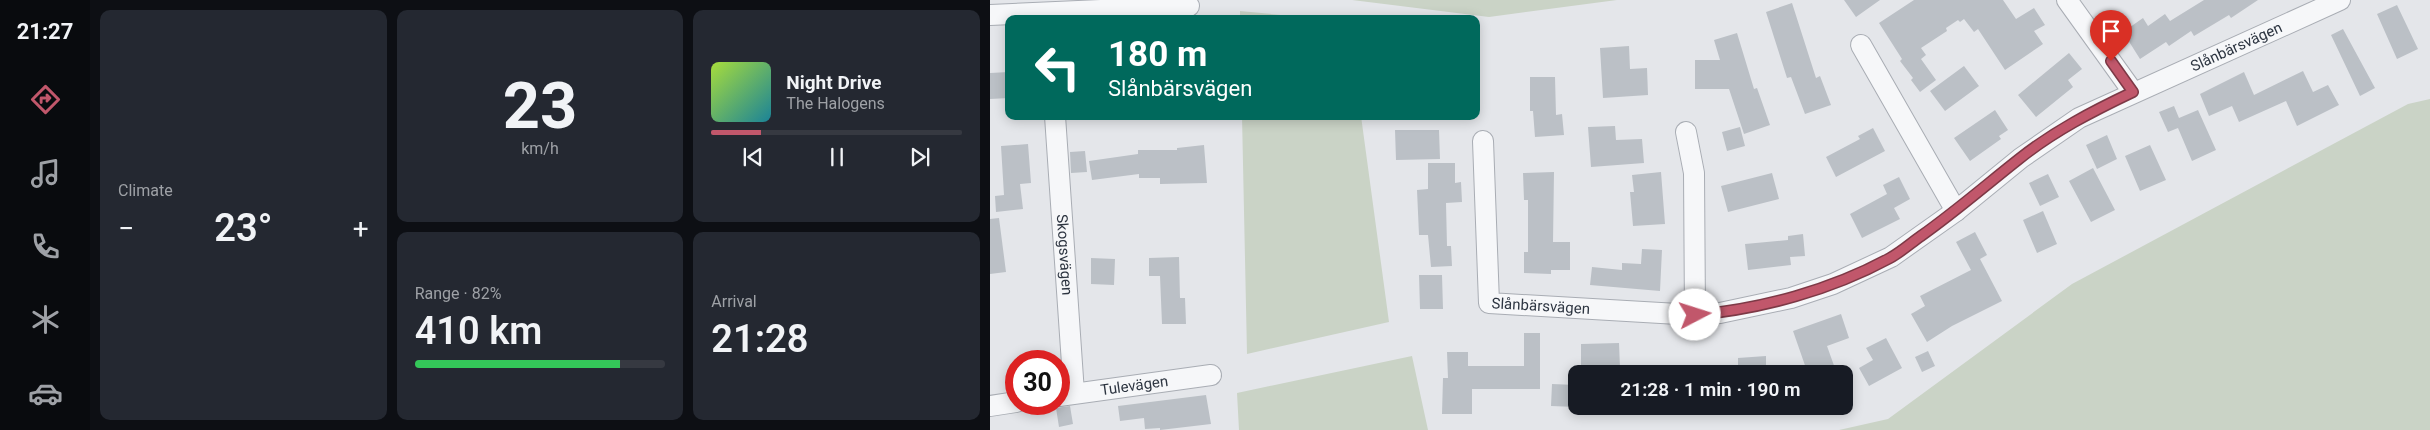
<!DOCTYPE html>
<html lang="en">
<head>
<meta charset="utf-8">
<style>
  body { margin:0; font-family:Roboto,sans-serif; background:#242831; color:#f1f3f6; height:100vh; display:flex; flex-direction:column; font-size:19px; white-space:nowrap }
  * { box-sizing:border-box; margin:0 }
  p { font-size:16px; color:#9ea1a6 }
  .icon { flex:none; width:28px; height:28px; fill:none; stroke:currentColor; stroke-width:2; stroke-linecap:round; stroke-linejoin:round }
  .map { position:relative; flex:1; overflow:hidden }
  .side { display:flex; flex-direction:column; gap:10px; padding:10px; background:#0d0f14; width:900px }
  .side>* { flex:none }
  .top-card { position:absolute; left:15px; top:15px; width:475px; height:105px; border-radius:10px; box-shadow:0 2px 12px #0003; background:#00695c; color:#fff; overflow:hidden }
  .speed { position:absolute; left:15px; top:350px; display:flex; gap:10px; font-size:25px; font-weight:700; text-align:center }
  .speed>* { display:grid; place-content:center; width:65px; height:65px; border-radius:50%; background:#171b24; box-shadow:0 2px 12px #0003; line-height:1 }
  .speed .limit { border:8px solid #d22; background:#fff; color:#111 }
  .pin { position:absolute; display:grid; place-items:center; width:42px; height:42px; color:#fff; margin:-51px -21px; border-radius:50% 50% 50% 0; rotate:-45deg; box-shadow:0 0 5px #0007 }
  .pin .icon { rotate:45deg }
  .me { position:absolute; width:55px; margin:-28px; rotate:85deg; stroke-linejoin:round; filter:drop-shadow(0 0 4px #0008) }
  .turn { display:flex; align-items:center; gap:18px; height:105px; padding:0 20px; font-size:22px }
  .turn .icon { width:65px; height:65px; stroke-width:2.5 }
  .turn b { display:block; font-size:35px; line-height:42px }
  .big { font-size:38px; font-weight:600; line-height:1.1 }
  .side .tile { flex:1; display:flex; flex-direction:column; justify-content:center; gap:8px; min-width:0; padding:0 18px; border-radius:10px; background:#242831 }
  .side .dial { align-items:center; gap:0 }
  .dial b { font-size:65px; line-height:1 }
  .song { display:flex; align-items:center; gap:15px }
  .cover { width:60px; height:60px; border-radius:8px; background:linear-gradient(135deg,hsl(80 70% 55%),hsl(190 70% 35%)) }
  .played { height:5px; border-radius:2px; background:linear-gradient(90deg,#c1576b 20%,#363941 20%) }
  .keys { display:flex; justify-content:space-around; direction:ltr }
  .heat { display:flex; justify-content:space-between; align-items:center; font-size:28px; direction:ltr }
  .charge { height:8px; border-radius:4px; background:linear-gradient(90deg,#34c759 82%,#363941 0) }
  .side .tiles { flex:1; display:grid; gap:10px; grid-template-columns:repeat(3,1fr) }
  .tile:first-child { grid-row:span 2 }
  .trip { position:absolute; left:578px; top:365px; width:285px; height:50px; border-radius:10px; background:#171b24; box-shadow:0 2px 12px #0003; font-weight:600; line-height:50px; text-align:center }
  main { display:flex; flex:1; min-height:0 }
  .dock { display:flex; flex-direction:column; width:90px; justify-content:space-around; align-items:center; background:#090b0e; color:#9ea1a6 }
  .dock .icon { width:35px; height:35px }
  .dock .on { color:#c1576b }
  .dock b { font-size:22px; color:#f1f3f6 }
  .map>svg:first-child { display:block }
</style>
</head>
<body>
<main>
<nav class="dock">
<b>21:27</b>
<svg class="icon on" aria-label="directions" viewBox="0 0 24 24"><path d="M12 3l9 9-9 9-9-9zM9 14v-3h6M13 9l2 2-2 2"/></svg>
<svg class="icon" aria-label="music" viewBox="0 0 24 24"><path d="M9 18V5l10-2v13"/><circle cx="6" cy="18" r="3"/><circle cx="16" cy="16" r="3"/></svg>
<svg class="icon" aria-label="phone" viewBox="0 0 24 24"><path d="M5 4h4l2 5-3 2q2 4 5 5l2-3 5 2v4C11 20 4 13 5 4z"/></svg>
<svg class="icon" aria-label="climate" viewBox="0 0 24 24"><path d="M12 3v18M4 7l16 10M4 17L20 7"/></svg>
<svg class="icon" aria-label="car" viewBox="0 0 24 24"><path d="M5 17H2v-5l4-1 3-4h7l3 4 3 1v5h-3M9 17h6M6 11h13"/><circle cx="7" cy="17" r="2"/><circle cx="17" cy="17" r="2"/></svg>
</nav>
<section class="side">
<div class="tiles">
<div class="tile"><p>Climate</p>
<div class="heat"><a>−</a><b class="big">23°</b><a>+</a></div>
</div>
<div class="tile dial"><b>23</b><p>km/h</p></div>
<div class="tile">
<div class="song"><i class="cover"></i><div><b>Night Drive</b><p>The Halogens</p></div></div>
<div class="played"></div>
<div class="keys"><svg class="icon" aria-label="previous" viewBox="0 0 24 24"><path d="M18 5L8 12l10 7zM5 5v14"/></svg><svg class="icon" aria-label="pause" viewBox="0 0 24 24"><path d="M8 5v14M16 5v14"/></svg><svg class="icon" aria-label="next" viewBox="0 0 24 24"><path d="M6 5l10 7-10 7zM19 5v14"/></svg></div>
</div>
<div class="tile"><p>Range · 82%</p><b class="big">410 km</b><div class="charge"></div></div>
<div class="tile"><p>Arrival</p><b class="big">21:28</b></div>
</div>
</section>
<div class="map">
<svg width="1440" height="430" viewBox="0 0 1440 430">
  <rect width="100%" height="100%" fill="#e4e6ea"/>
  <path fill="#cad3c6" d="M362,0H627L499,17Z
    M250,11L332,19H250Z
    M1440,99V430H849L898,419L1082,284L1418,104Z
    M252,116H371L399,322L257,354Z
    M422,356L438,430H249L247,393Z"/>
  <path fill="#bbc0c6" d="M854,0H890L866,17Z
    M924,0H1013L1026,19L1044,8L1055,25L1044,31L1053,44L1015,70L988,29L984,32L974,19L970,22L968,20L956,28L957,31L931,48L936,55L931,59L946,80L930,92L921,80L923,78L910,61L912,59L889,23Z
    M1214,0H1268L1241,18L1239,15L1204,36L1201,31L1179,46L1176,42L1150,59L1133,32L1153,18L1158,26L1175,14L1180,21Z
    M802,3L826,78L830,76L841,105L815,114L801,77L797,78L776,12Z
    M1407,5L1428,49L1407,59L1387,14Z
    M1353,29L1385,88L1370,96L1341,35Z
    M747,33L764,89L767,88L780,125L754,134L739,89H705V60H730L724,40Z
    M639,46L640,69L657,68L658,95L613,98L610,48Z
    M1079,53L1092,69L1078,80L1083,87L1046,117L1028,95Z
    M974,66L989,86L955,111L940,91Z
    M1313,71L1323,92L1338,85L1349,105L1307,126L1296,101L1249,122L1242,106L1219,116L1210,94L1254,72L1264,95Z
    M19,72V98L0,99V73Z
    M540,77H565L566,115L572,114L574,135L545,137L543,111H540Z
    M1184,106L1189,118L1208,110L1226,150L1202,161L1188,128L1178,132L1169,112Z
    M1005,110L1018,130L1009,136L1011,139L980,161L964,138Z
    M625,126L626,140L652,139L654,163L601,167L598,127Z
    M750,127L755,146L737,151L732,132Z
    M883,128L895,151L846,177L836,157L870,139L868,136Z
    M405,130H449L450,159L406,160Z
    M1117,135L1127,159L1107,169L1096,145Z
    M38,144L41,183L30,184L33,209L6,212L5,196L14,195L11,146Z
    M214,145L217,183L170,184V178H149V174L102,180L99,161L148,154V150H187V148Z
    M1160,145L1176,180L1150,191L1135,156Z
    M95,151L97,172L81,173L80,152Z
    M438,163H465V183L471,182L472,202L456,203L457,246H461L462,266L441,267L438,235H429L427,190L438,189Z
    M1103,168L1125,210L1101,222L1079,181Z
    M564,172L563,242H580V270H561V274L534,273V252H538V200H534L533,173Z
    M671,172L675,224L643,226L640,192H644L642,175Z
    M782,173L789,199L738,212L731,186Z
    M1058,174L1069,197L1050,206L1039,183Z
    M909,177L920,199L904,208L910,219L872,238L860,214L897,194L893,185Z
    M1053,211L1067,244L1047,253L1033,220Z
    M9,218L16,272L0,274V219Z
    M985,232L997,255L990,259L1012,301L962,326L937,342L921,314L935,306L930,296L981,270L966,242Z
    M813,234L815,256L800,257L801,265L758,270L755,244L798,240V236Z
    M652,249L672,250L670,291L600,285L602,267L632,270V263L651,264Z
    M189,257L190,298H195L196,324H172L170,276H159V258Z
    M101,258L125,259L124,285L101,284Z
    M429,275H452L453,309H430Z
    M851,314L859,338L837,346L847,374H818L803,331Z
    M534,333H550V389H482V414H452L453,378H458L457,352H478V366H534Z
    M896,338L912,368L879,386L869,368L883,360L876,348Z
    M629,343L630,368L591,367V344Z
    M938,351L945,366L932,372L925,357Z
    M776,356V374H748V358Z
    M562,384L586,385V407L561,406Z
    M216,395L221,424L170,430V428L155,429L154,418L130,421L128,406Z
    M80,406L83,424L69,427L66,408Z"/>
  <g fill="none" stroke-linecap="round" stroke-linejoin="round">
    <g stroke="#a9adb4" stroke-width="22">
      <g id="minor">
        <path d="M1077,0L1143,92"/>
        <path d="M0,15L199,6"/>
        <path d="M871,45L966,211"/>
        <path id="s1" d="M65,116L84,393"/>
        <path d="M696,132L704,173L705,315"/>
        <path id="s2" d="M493,141L499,303L705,315L730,313L801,298L843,284L901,257L966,211L1031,158L1089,118L1350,0"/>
        <path id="s3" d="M69,396L221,375"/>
        <path d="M0,406L26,402"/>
      </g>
    </g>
    <use href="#minor" stroke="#f6f7f9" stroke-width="20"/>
  </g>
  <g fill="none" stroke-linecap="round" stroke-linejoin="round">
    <g stroke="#7d3946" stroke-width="12">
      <path id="route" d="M705,315C772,309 841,290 900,258C911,252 921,243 931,236C965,212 996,185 1029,159C1064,131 1103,111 1143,92L1121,61"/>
    </g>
    <use href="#route" stroke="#c1576b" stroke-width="9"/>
  </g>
  <g text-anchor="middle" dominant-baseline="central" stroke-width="4" stroke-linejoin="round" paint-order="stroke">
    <g font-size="15" fill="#2d3541" stroke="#f3f5f8">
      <text stroke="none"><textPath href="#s2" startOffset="981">Slånbärsvägen</textPath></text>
      <text stroke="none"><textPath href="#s1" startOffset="139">Skogsvägen</textPath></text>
      <text stroke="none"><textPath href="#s2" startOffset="214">Slånbärsvägen</textPath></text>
      <text stroke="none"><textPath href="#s3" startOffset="76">Tulevägen</textPath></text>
    </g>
  </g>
</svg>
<div class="speed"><div class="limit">30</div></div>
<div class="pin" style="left:1121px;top:61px;background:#d93025"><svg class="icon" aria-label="arrive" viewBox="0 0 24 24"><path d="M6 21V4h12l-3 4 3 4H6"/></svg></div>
<svg class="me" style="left:705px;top:315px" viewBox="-20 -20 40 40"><circle r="19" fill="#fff"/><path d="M0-13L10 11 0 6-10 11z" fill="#c1576b"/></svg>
<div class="trip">21:28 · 1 min · 190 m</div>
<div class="top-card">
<div class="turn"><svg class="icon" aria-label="left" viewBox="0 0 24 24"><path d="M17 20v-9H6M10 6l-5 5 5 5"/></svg><div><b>180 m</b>Slånbärsvägen</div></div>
</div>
</div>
</main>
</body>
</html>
